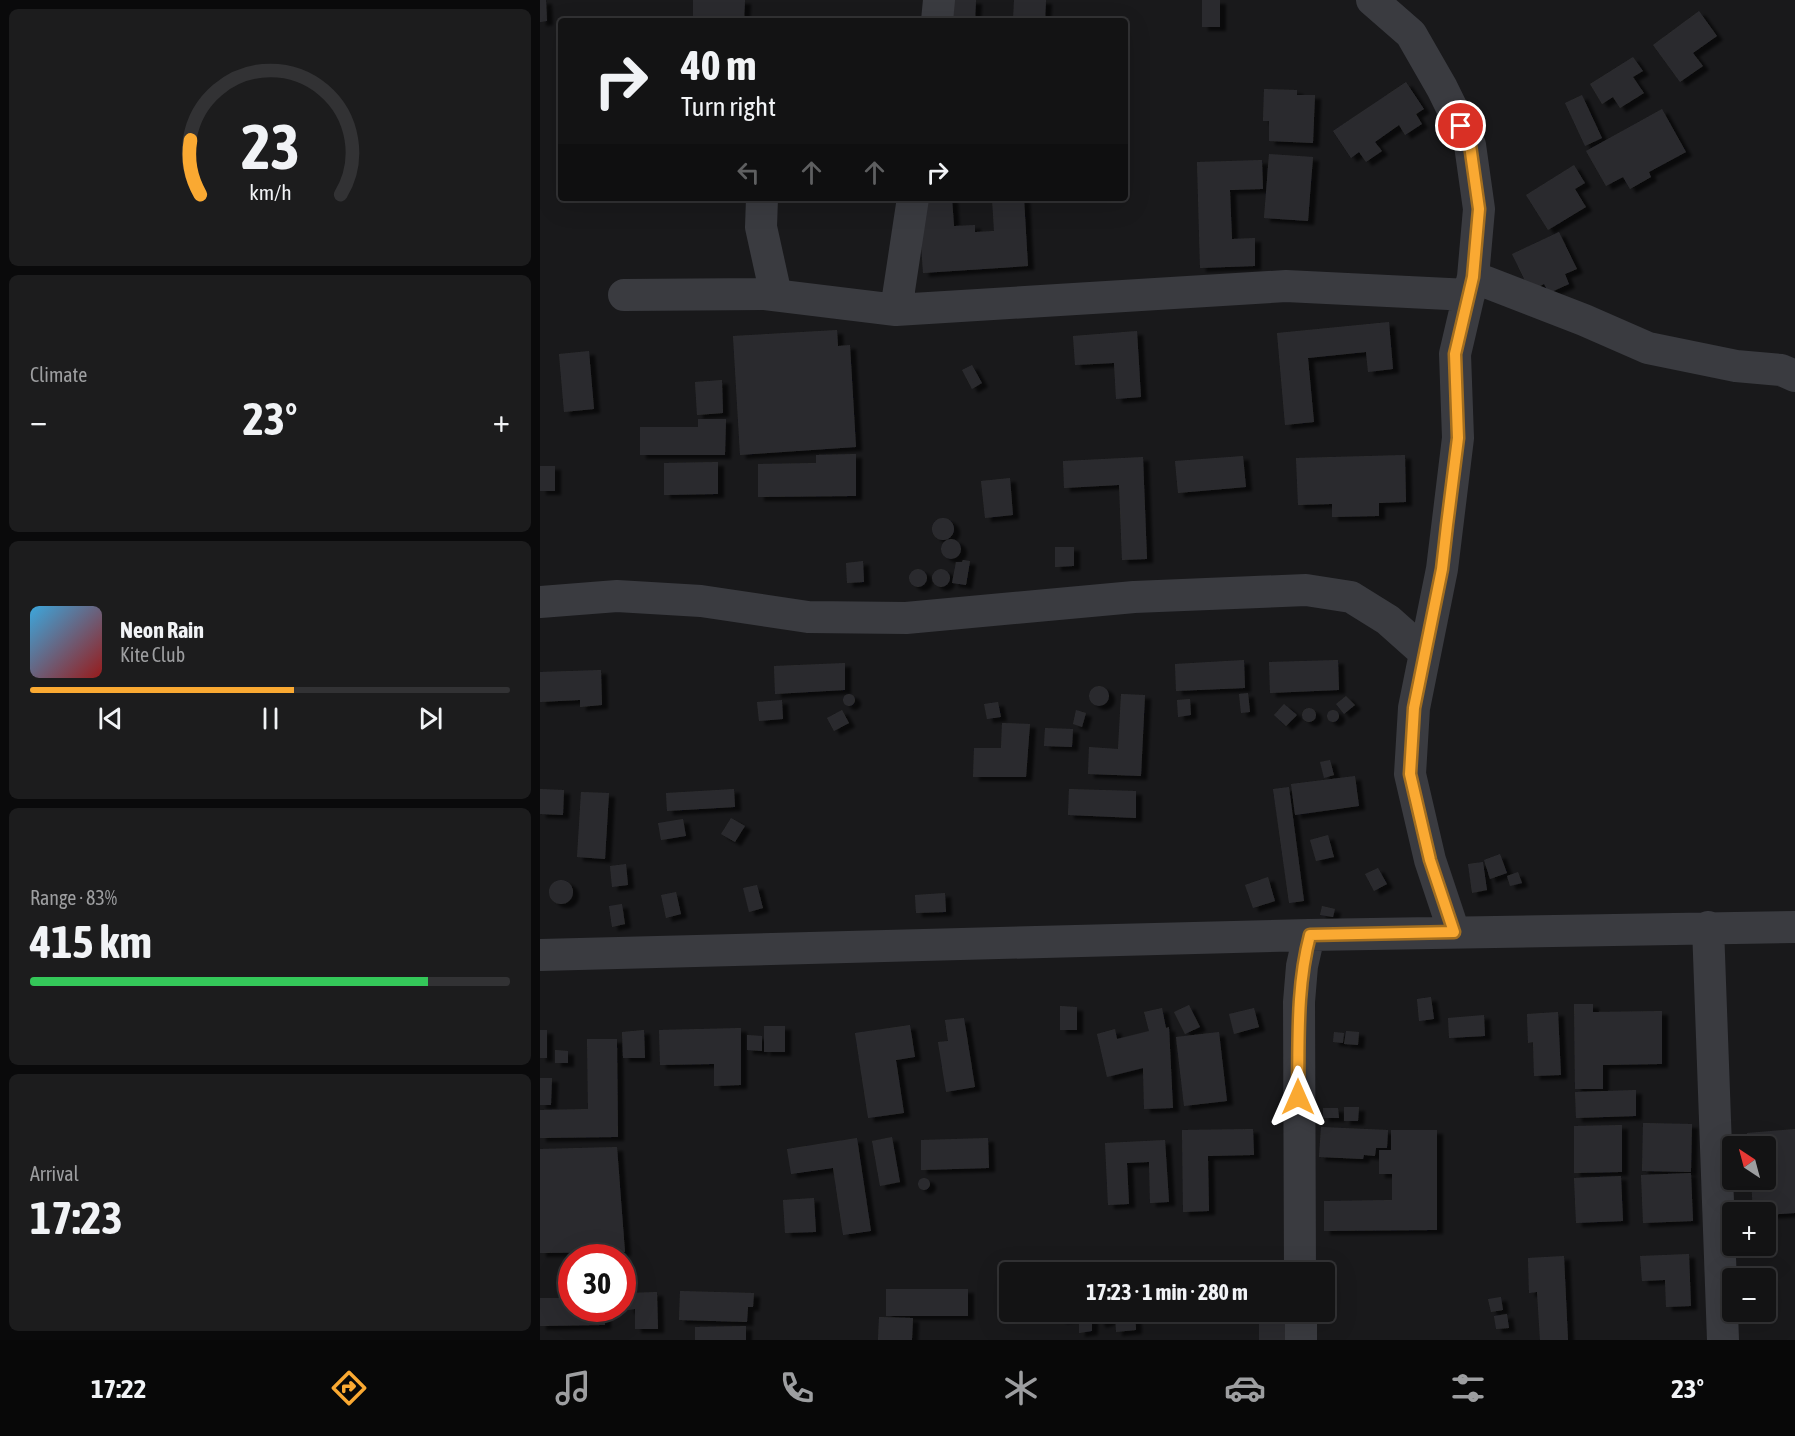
<!DOCTYPE html>
<html lang="en">
<head>
<meta charset="utf-8">
<style>
  body { margin:0; font-family:"Asap Condensed",sans-serif; background:#1c1c1d; color:#f1f3f6; height:100vh; display:flex; flex-direction:column; font-size:22px; white-space:nowrap }
  * { box-sizing:border-box; margin:0 }
  p { font-size:20px; color:#9d9ea0 }
  .icon { flex:none; width:33px; height:33px; fill:none; stroke:currentColor; stroke-width:2; stroke-linecap:round; stroke-linejoin:round }
  .map { position:relative; flex:1; overflow:hidden }
  .drawer { display:flex; flex-direction:column; gap:9px; padding:9px; background:#0a0a0b; width:540px }
  .drawer>* { flex:none }
  .hud { position:absolute; left:18px; top:18px; width:570px; height:183px; border-radius:6px; box-shadow:0 6px 24px #0002,0 0 0 2px #323234; background:#131314; color:#f1f3f6; overflow:hidden }
  .needle { width:39px; rotate:324deg }
  .controls { position:absolute; left:1182px; top:1136px; display:grid; gap:12px }
  .controls a { display:grid; place-items:center; width:54px; height:54px; border-radius:6px; background:#131314; box-shadow:0 6px 24px #0002,0 0 0 2px #323234; font-size:30px }
  .speed { position:absolute; left:18px; top:1244px; display:flex; gap:12px; font-size:30px; font-weight:700; text-align:center }
  .speed>* { display:grid; place-content:center; width:78px; height:78px; border-radius:50%; background:#131314; box-shadow:0 6px 24px #0002,0 0 0 2px #323234; line-height:1 }
  .speed .limit { border:9px solid #d22; background:#fff; color:#111 }
  .pin { position:absolute; display:grid; place-items:center; width:51px; height:51px; color:#fff; margin:-26px; border:3px solid #fff; border-radius:50%; box-shadow:0 2px 6px #0007 }
  .me { position:absolute; width:66px; margin:-33px; rotate:0deg; stroke-linejoin:round; filter:drop-shadow(0 0 4px #0008) }
  .turn { display:flex; align-items:center; gap:21px; height:126px; padding:0 24px; font-size:27px }
  .turn .icon { width:78px; height:78px; stroke-width:2.5 }
  .turn b { display:block; font-size:42px; line-height:51px }
  .lanes { display:flex; align-items:center; height:57px; padding:0 24px; background:#0003; justify-content:center; gap:30px; direction:ltr }
  .lanes .off { opacity:.35 }
  .big { font-size:45px; font-weight:700; line-height:1.1 }
  .drawer .widget { flex:1; display:flex; flex-direction:column; justify-content:center; gap:9px; min-width:0; padding:0 21px; border-radius:9px; background:#1c1c1d }
  .drawer .dial { align-items:center; gap:0 }
  .dial svg { height:156px; overflow:visible; fill:none; stroke:#323234; stroke-width:7; stroke-linecap:round; text-anchor:middle }
  .dial text { fill:#f1f3f6; stroke:none }
  .song { display:flex; align-items:center; gap:18px }
  .cover { width:72px; height:72px; border-radius:9px; background:linear-gradient(135deg,hsl(200 70% 55%),hsl(0 70% 35%)) }
  .played { height:6px; border-radius:3px; background:linear-gradient(90deg,#faa932 55%,#323234 55%) }
  .keys { display:flex; justify-content:space-around; direction:ltr }
  .heat { display:flex; justify-content:space-between; align-items:center; font-size:33px; direction:ltr }
  .charge { height:9px; border-radius:4px; background:linear-gradient(90deg,#34c759 83%,#323234 0) }
  .trip { position:absolute; left:459px; top:1262px; width:336px; height:60px; border-radius:6px; background:#131314; box-shadow:0 6px 24px #0002,0 0 0 2px #323234; font-weight:700; line-height:60px; text-align:center }
  .tabs { display:flex; height:96px; justify-content:space-around; align-items:center; background:#080808; color:#9d9ea0 }
  .tabs .icon { width:42px; height:42px }
  .tabs .selected { color:#faa932 }
  .tabs b { font-size:27px; color:#f1f3f6 }
  main { display:flex; flex:1; min-height:0 }
  .map>svg:first-child { display:block }
</style>
</head>
<body>
<main>
<section class="drawer">
<div class="widget dial"><svg viewBox="0 0 100 80">
<path d="M14 69A42 42 0 1 1 86 69"/>
<path d="M14 69A42 42 0 0 1 9 41" stroke="#faa932"/>
<text x="50" y="56" font-size="32" font-weight="700">23</text>
<text x="50" y="72" font-size="11">km/h</text>
</svg></div>
<div class="widget"><p>Climate</p>
<div class="heat"><a>−</a><b class="big">23°</b><a>+</a></div>
</div>
<div class="widget">
<div class="song"><i class="cover"></i><div><b>Neon Rain</b><p>Kite Club</p></div></div>
<div class="played"></div>
<div class="keys"><svg class="icon" aria-label="previous" viewBox="0 0 24 24"><path d="M18 5L8 12l10 7zM5 5v14"/></svg><svg class="icon" aria-label="pause" viewBox="0 0 24 24"><path d="M8 5v14M16 5v14"/></svg><svg class="icon" aria-label="next" viewBox="0 0 24 24"><path d="M6 5l10 7-10 7zM19 5v14"/></svg></div>
</div>
<div class="widget"><p>Range · 83%</p><b class="big">415 km</b><div class="charge"></div></div>
<div class="widget"><p>Arrival</p><b class="big">17:23</b></div>
</section>
<div class="map">
<svg width="1255" height="1340" viewBox="0 0 1255 1340">
  <defs>
    <filter id="shadow"><feDropShadow dx="6" dy="4" stdDeviation="1.5" flood-color="#0009"/></filter>
  </defs>
  <rect width="100%" height="100%" fill="#19191b"/>
  <path fill="#2c2c2f" filter="url(#shadow)" d="M0,0H6L7,21L0,22Z
    M153,0H205L204,21H153Z
    M407,0H436L435,21H406Z
    M474,0H506L505,21H473Z
    M662,0H680V27H662Z
    M1159,11L1177,36L1153,53L1163,66L1140,82L1113,45Z
    M1093,57L1103,71L1093,77L1104,93L1080,108L1073,97L1062,104L1050,84Z
    M866,82L884,109L876,114L882,124L865,135L859,125L835,142L842,151L826,162L819,152L811,158L793,131Z
    M724,89L757,90V95H775L773,143L729,141V121H723Z
    M1042,95L1062,138L1045,146L1025,103Z
    M1122,109L1146,152L1109,172L1111,177L1090,189L1083,177L1066,186L1046,151Z
    M729,154L773,157L768,221L724,218Z
    M722,160L723,189L690,190L692,239L715,238V266L660,268L657,162Z
    M1034,165L1045,183L1035,189L1046,207L1008,230L986,195Z
    M382,198H412L414,226L435,225V232L454,231L452,198H484L488,266L383,273L380,228Z
    M1019,232L1037,269L1025,274L1029,284L1009,293L1004,284L990,291L972,254Z
    M849,322L853,369L828,372L826,352L768,358L774,422L745,425L737,333Z
    M297,330L298,346L310,345L316,447L200,455L193,336Z
    M597,331L601,397L576,399L574,363L535,365L533,336Z
    M49,351L54,409L24,412L19,354Z
    M432,365L442,383L432,389L422,370Z
    M182,380L183,413L157,415L155,382Z
    M158,419H186L185,455H100V427H158Z
    M316,454V496L218,497V464L276,463V455Z
    M865,455L866,502L839,503V516L792,517V504L758,505L756,458Z
    M703,456L706,487L638,493L635,461Z
    M603,457L607,559L582,560L579,485L524,488L523,461Z
    M178,462V494L124,495V463Z
    M0,466H15V491H0Z
    M470,478L473,515L445,518L441,481Z
    M392 529a11 11 0 1 1 22 0a11 11 0 1 1-22 0Z
    M401 549a10 10 0 1 1 20 0a10 10 0 1 1-20 0Z
    M515,547H534V566L515,567Z
    M423,560L430,561L426,585L412,583L416,562H422Z
    M323,561L324,582L307,583L306,563Z
    M392 578a9 9 0 1 1 18 0a9 9 0 1 1-18 0Z
    M369 578a9 9 0 1 1 18 0a9 9 0 1 1-18 0Z
    M704,660L705,688L636,691L635,664Z
    M798,660L799,690L730,693L729,662Z
    M305,663V690L235,694L234,666Z
    M61,670L62,705L40,707V700L0,702V672Z
    M549 696a10 10 0 1 1 20 0a10 10 0 1 1-20 0Z
    M708,693L710,712L701,713L699,694Z
    M303 700a6 6 0 1 1 12 0a6 6 0 1 1-12 0Z
    M581,694L605,695L601,776L548,774L549,747L578,749Z
    M806,696L815,705L804,714L796,704Z
    M650,699L651,715L638,717L637,700Z
    M242,700L243,719L219,721L217,702Z
    M458,702L461,717L447,719L444,704Z
    M744,704L757,715L746,726L734,715Z
    M762 715a7 7 0 1 1 14 0a7 7 0 1 1-14 0Z
    M787 716a6 6 0 1 1 12 0a6 6 0 1 1-12 0Z
    M302,710L309,723L294,731L287,718Z
    M536,710L546,713L542,727L533,724Z
    M462,723L490,724L486,777H433L434,748H461Z
    M505,728L533,729L532,747L504,746Z
    M790,760L794,775L784,778L780,762Z
    M815,776L819,806L755,815L751,784Z
    M749,787L764,901L749,903L733,789Z
    M0,789L24,790L23,815L0,814Z
    M194,789L195,807L127,811L126,793Z
    M529,789L596,791V818L528,815Z
    M41,792L69,793L65,859L37,857Z
    M191,818L205,826L195,842L181,834Z
    M143,819L146,836L121,840L118,823Z
    M788,835L794,857L776,861L770,840Z
    M960,854L967,873L950,879L944,860Z
    M943,862L947,890L932,893L928,864Z
    M86,864L88,885L72,887L70,866Z
    M838,868L847,884L834,891L825,874Z
    M978,872L982,883L970,886L967,876Z
    M728,877L735,901L713,908L705,885Z
    M9 892a12 12 0 1 1 24 0a12 12 0 1 1-24 0Z
    M217,885L223,908L209,912L203,888Z
    M136,892L141,914L126,918L121,895Z
    M405,893L406,912L376,913L375,895Z
    M82,904L85,924L72,927L69,906Z
    M782,906L795,909L793,917L780,915Z
    M891,997L894,1019L879,1021L877,999Z
    M1034,1004H1053V1012L1122,1011V1064L1063,1065V1089H1035Z
    M649,1005L660,1027L645,1034L634,1012Z
    M520,1006L537,1007V1030H520Z
    M622,1008L626,1028L629,1027L633,1108L604,1109L603,1068L567,1077L557,1034L575,1029L577,1039L609,1031L604,1012Z
    M714,1008L719,1027L694,1034L689,1014Z
    M1018,1012L1021,1075L994,1076L993,1042L988,1043L987,1014Z
    M944,1015L945,1036L909,1038L908,1018Z
    M424,1018L435,1087L406,1092L398,1042L408,1041L405,1020Z
    M370,1025L375,1057L356,1060L364,1113L328,1118L315,1033Z
    M224,1026H245V1052H224Z
    M201,1028V1085L174,1086V1064L120,1065L119,1030Z
    M0,1030H7V1058H0Z
    M104,1030L105,1058H83L82,1032Z
    M806,1031L819,1032L818,1045L804,1044Z
    M679,1032L687,1101L644,1106L636,1037Z
    M794,1032L804,1033L803,1043L793,1042Z
    M207,1035L222,1036V1051L207,1050Z
    M47,1039H77L78,1137L0,1138V1110L48,1109Z
    M15,1050L28,1051V1063H15Z
    M0,1078H12L11,1105H0Z
    M1096,1090V1116L1036,1118L1035,1092Z
    M804,1107H819L818,1121H804Z
    M783,1108H798L799,1118H783Z
    M1103,1123L1152,1124L1151,1172L1102,1171Z
    M1082,1125V1172L1034,1173V1126Z
    M781,1127L848,1130L847,1148H836L835,1156L824,1155L823,1159L779,1157Z
    M713,1129L714,1155L668,1156L669,1211L643,1212L642,1130Z
    M1255,1129V1213L1226,1215V1212H1213L1211,1179H1226V1146H1208L1207,1133Z
    M851,1130H897V1230L784,1231V1201L852,1200V1174H839V1150H851Z
    M352,1137L360,1182L340,1186L332,1141Z
    M317,1138L331,1231L303,1235L293,1168L251,1174L247,1149Z
    M448,1138L449,1168L381,1170V1140Z
    M625,1140L629,1202L610,1203L609,1162L587,1163L589,1204L568,1205L565,1143Z
    M77,1147L85,1252L0,1253V1149Z
    M1151,1173L1153,1221L1103,1223L1101,1175Z
    M1081,1176L1083,1221L1036,1223L1034,1178Z
    M378 1184a6 6 0 1 1 12 0a6 6 0 1 1-12 0Z
    M274,1198L276,1232L245,1233L243,1200Z
    M1149,1254L1151,1306L1126,1307L1125,1280L1102,1281L1100,1256Z
    M1024,1256L1028,1340H1000L997,1292L989,1293L988,1258Z
    M585,1262V1272H533V1263Z
    M346,1289H428V1316H346Z
    M140,1291L214,1293L213,1307H208L207,1322L139,1320Z
    M117,1292L118,1329H95V1309L88,1310L87,1293Z
    M961,1297L963,1310L951,1312L948,1299Z
    M0,1298H32V1308H65V1325L0,1326Z
    M519,1311H532L533,1318L520,1320Z
    M571,1311L574,1319L560,1324L555,1312Z
    M575,1311H595L596,1330L576,1332Z
    M719,1311H749V1340H719Z
    M967,1314L969,1328L956,1329L954,1316Z
    M339,1317L373,1318L372,1340H338Z
    M552,1317V1331L539,1333V1318Z
    M206,1326V1340H155V1327Z"/>
  <g fill="none" stroke-linecap="round" stroke-linejoin="round">
    <path stroke="#3a3b40" stroke-width="32" d="M832,0L871,34L902,88L930,145L939,209L933,277L915,354L918,438L902,569L874,708L870,774L890,860L914,932
      M397,21L399,0
      M222,198L221,227L236,295
      M933,277L1044,320L1108,348L1196,366L1241,370L1255,376
      M84,295L225,294L356,310L746,286L929,295
      M356,310L373,198
      M0,602L77,596L161,601L268,617L366,618L594,597L766,590L811,597L848,620L885,653
      M1168,927L1183,1340
      M0,955L769,935L1255,927
      M760,1272L759,1002L762,966L769,935
      M761,1311V1340"/>
  </g>
  <g fill="none" stroke-linecap="round" stroke-linejoin="round">
    <g stroke="#a26e20" stroke-width="15">
      <path id="route" d="M758,1097C759,1042 756,988 770,935L914,932L890,860L870,774L874,708L902,569L907,525L918,438L915,354L933,277L939,209L930,145L921,126"/>
    </g>
    <use href="#route" stroke="#faa932" stroke-width="10"/>
  </g>
</svg>
<div class="controls">
<a><svg class="needle" viewBox="-14 -14 28 28"><path d="M0-13l5 13h-10z" fill="#e53935"/><path d="M0 13l5-13h-10z" fill="#9d9ea0"/></svg></a>
<a>+</a>
<a>−</a>
</div>
<div class="speed"><div class="limit">30</div></div>
<div class="pin" style="left:921px;top:126px;background:#d93025"><svg class="icon" aria-label="arrive" viewBox="0 0 24 24"><path d="M6 21V4h12l-3 4 3 4H6"/></svg></div>
<svg class="me" style="left:758px;top:1097px" viewBox="-20 -20 40 40"><path d="M0-17L14 15 0 8-14 15z" fill="#faa932" stroke="#fff" stroke-width="4"/></svg>
<div class="trip">17:23 · 1 min · 280 m</div>
<div class="hud">
<div class="turn"><svg class="icon" aria-label="right" viewBox="0 0 24 24"><path d="M7 20v-9h11M14 6l5 5-5 5"/></svg><div><b>40 m</b>Turn right</div></div>
<div class="lanes"><svg class="icon off" aria-label="left" viewBox="0 0 24 24"><path d="M17 20v-9H6M10 6l-5 5 5 5"/></svg><svg class="icon off" aria-label="ahead" viewBox="0 0 24 24"><path d="M12 20V5M6 11l6-6 6 6"/></svg><svg class="icon off" aria-label="ahead" viewBox="0 0 24 24"><path d="M12 20V5M6 11l6-6 6 6"/></svg><svg class="icon" aria-label="right" viewBox="0 0 24 24"><path d="M7 20v-9h11M14 6l5 5-5 5"/></svg></div>
</div>
</div>
</main>
<nav class="tabs">
<b>17:22</b>
<svg class="icon selected" aria-label="directions" viewBox="0 0 24 24"><path d="M12 3l9 9-9 9-9-9zM9 14v-3h6M13 9l2 2-2 2"/></svg>
<svg class="icon" aria-label="music" viewBox="0 0 24 24"><path d="M9 18V5l10-2v13"/><circle cx="6" cy="18" r="3"/><circle cx="16" cy="16" r="3"/></svg>
<svg class="icon" aria-label="phone" viewBox="0 0 24 24"><path d="M5 4h4l2 5-3 2q2 4 5 5l2-3 5 2v4C11 20 4 13 5 4z"/></svg>
<svg class="icon" aria-label="climate" viewBox="0 0 24 24"><path d="M12 3v18M4 7l16 10M4 17L20 7"/></svg>
<svg class="icon" aria-label="car" viewBox="0 0 24 24"><path d="M5 17H2v-5l4-1 3-4h7l3 4 3 1v5h-3M9 17h6M6 11h13"/><circle cx="7" cy="17" r="2"/><circle cx="17" cy="17" r="2"/></svg>
<svg class="icon" aria-label="filters" viewBox="0 0 24 24"><path d="M4 7h16M4 17h16"/><circle cx="9" cy="7" r="2"/><circle cx="15" cy="17" r="2"/></svg>
<b>23°</b>
</nav>
</body>
</html>
